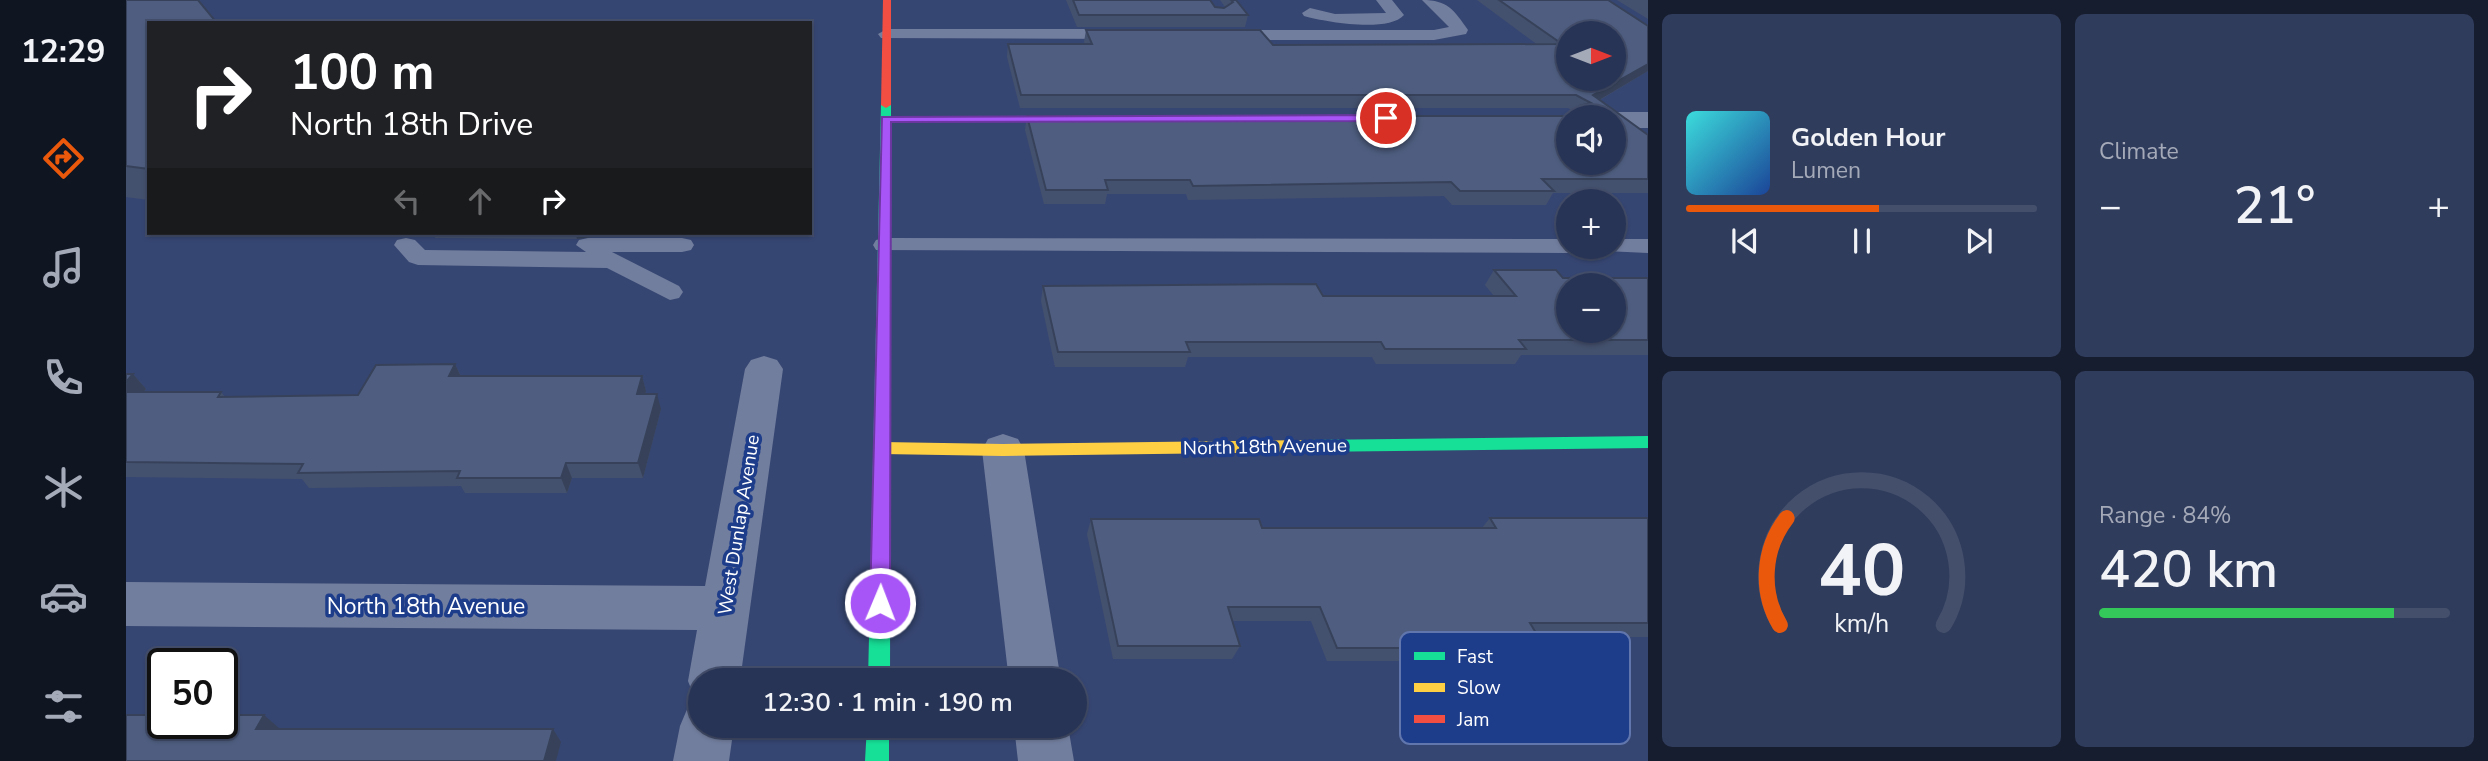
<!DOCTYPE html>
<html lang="en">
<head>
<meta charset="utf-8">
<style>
  body { margin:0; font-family:"Nunito Sans",sans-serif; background:#303c5c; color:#f1f3f6; height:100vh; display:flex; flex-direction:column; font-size:26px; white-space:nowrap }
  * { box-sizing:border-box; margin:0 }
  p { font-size:23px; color:#a5aab9 }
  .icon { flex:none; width:38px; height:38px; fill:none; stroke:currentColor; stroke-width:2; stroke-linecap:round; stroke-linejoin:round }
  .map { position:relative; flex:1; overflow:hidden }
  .side { display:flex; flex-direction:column; gap:14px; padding:14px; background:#161d2f; width:840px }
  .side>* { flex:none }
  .banner { position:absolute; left:21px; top:21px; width:665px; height:214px; border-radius:0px; box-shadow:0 2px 5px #0004,0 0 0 2px #444f6c; background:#202124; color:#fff; overflow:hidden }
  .needle { width:46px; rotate:90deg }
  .fabs { position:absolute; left:1430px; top:21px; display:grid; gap:14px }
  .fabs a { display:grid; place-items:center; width:70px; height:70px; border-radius:50%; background:#283456; box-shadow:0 2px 5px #0004,0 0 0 2px #444f6c; font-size:35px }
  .speed { position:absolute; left:21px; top:648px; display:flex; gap:14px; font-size:35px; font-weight:700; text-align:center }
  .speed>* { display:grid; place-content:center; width:91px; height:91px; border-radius:50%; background:#283456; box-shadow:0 2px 5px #0004,0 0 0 2px #444f6c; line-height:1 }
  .speed .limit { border:4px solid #111; border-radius:10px; background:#fff; color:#111 }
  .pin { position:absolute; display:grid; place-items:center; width:60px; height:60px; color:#fff; margin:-30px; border:4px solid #fff; border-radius:50%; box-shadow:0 2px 7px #0007 }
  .me { position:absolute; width:77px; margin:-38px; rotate:1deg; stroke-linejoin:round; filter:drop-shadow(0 0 5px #0008) }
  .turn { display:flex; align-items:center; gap:24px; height:147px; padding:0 28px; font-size:32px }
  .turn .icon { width:91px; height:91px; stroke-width:2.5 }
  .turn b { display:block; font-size:49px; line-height:60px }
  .lanes { display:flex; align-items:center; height:66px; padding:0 28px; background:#0003; justify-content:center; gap:35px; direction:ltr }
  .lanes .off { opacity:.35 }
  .big { font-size:52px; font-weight:600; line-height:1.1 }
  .side .widget { flex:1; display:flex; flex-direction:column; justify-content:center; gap:10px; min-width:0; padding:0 24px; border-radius:10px; background:#303c5c }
  .side .dial { align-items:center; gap:0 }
  .dial svg { height:182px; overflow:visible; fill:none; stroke:#444f6c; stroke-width:7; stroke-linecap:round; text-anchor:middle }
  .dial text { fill:#f1f3f6; stroke:none }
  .song { display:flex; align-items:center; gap:21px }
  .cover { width:84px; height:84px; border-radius:10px; background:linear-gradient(135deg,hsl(180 70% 55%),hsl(220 70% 35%)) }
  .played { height:7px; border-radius:4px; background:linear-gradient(90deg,#ea580c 55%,#444f6c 55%) }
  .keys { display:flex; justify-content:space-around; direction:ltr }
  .heat { display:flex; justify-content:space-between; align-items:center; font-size:38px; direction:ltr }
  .charge { height:10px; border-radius:5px; background:linear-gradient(90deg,#34c759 84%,#444f6c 0) }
  .side .tiles { flex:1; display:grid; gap:14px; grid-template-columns:repeat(2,1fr) }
  .trip { position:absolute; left:562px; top:668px; width:399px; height:70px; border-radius:35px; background:#283456; box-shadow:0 2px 5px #0004,0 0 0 2px #444f6c; font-weight:600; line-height:70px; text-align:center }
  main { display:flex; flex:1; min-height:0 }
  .dock { display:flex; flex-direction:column; width:126px; justify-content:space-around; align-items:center; background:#101522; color:#a5aab9 }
  .dock .icon { width:49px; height:49px }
  .dock .active { color:#ea580c }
  .dock b { font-size:32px; color:#f1f3f6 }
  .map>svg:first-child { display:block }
</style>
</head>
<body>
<main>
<nav class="dock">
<b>12:29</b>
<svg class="icon active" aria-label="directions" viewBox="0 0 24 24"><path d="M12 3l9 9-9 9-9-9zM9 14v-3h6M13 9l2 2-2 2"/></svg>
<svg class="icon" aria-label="music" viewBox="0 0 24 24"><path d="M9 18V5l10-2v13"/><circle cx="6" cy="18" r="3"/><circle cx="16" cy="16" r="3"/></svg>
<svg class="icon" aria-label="phone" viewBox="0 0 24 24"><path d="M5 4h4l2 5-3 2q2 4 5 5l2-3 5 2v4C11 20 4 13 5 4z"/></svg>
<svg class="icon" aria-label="climate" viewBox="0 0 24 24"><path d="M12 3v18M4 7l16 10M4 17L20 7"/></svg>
<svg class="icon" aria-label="car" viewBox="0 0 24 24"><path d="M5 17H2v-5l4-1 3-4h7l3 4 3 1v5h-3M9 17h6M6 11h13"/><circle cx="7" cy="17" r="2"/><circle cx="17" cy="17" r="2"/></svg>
<svg class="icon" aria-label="filters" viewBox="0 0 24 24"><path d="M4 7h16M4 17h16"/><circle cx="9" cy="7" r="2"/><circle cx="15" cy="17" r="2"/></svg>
</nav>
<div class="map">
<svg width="1522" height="761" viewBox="0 0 1522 761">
  <rect width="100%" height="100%" fill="#364672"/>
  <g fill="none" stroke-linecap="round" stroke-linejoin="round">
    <path fill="#727e9e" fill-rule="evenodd" d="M1250,0H1266L1278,15C1262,33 1200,22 1178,16L1176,13L1184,8L1209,14L1260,13Z
      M1296,0C1322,0 1328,10 1342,30L1340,34L1308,40H1098L1089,35L1098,30H1308L1323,27Z
      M761,29H999L1008,34L999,39L755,38L752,34Z
      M280,238L289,240L299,250L460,252L450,245L453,240L462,238H556L565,240L568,245L565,250L556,252H486L553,286L557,292L553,298L544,300L481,268L292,265L283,262L268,245L271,240Z
      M759,238L1442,239V247H1454L1442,253L750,250L747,245L750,240Z
      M1488,239H1522V253L1479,251L1476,247H1488Z"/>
    <path fill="#727e9e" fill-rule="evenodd" d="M1488,112H1522V128H1488V117H1477Z
      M638,356L651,360L657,369L614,681H574V701L569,699L562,681L571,630L0,626V582L579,586L619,369L625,360Z
      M877,434L892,439L898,450L935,681H883L856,450L862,439Z
      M574,702V726H608L603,761H547L554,726L562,707Z
      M888,726H942L948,761H892Z"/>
    <path fill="#16e098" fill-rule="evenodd" d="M760,102L765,105V116H954L959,119L954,122H765L764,681H742L755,105Z
      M1522,436V448L1182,452L1176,451L1173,446L1176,441L1182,440Z
      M741,726H763V761H739Z"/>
    <path fill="#ffcf43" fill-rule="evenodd" d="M1182,440L1188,441L1191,446L1188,451L1182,452L877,456L756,454L750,453L747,448L750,443L756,442L877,444Z"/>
    <path fill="#f24e42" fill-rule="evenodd" d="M757,0H765V105L760,108L755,105Z"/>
  </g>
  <path fill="#44516e" d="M0,0L23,23V200L0,197Z
    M940,0H1084L1089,7L1098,8L1099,7L1094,0H1110L1122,15L1119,27H951Z
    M1351,0H1482L1522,26V71L1474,100L1522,135V193H1427L1420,205H1326L1318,196L1062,200L1060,194H981L979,204H918L899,130L901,116H1447L1449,112L1442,108H894L881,57L882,44H959L958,42L960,30L1147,45H1412Z
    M1491,0H1522V19Z
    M307,233H482L481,235L451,239L309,238Z
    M1368,270L1437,278H1522V355H1395L1389,364H1250L1246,357H1062L1059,367H929L915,301L917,286L1197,296H1368L1359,285Z
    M329,364L335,376H516L520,391L519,394L535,409L517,478H446L441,493H339L335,486L183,488L176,479L0,477V374H7L20,389L18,392H95L99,397L232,395Z
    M1364,518H1522V637H1412L1419,648L1404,661H1201L1185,621H1106L1114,646L1106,659H987L961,534L965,519L1136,528H1356Z"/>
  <path fill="#37425a" d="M1522,64V71L1463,106L1467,95Z
    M449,233H482L481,235L451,239Z
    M329,364L336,379L323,376Z
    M7,374L20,389L4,407L0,402V382Z
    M516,376L520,391L515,409L511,394Z
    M531,394L535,409L517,478L512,463Z
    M440,463L446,478L441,493L435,478Z
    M138,715L153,728L146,742L130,729Z
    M427,729L435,742L430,761H418Z"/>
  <path fill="#4f5e80" stroke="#37425a" stroke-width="2" fill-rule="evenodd" d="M0,0H72L91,23H23V169L0,166Z
    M947,0H1084L1089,7L1098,8L1107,2L1105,0H1110L1122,15H953Z
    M1373,0H1482L1522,26V64L1467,95L1522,135V179H1416L1428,191H1334L1325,182L1067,186L1064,180H979L982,190H920L901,116H1450L1453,106L1465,103L1450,95H895L882,44H966L960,30H1134L1147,45L1436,44ZM1442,33H1488V79H1442ZM1442,117H1488V163H1442Z
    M1368,270H1430L1437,278H1522V340H1393L1400,349H1259L1255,342H1060L1064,352H932L917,286L1190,284L1197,296H1390ZM1442,285H1488V331H1442Z
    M329,364L323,376H516L511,394H531L512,463H440L435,478H331L334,471L172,473L177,464L0,462V392H95L92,397L232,395L250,365Z
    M0,374H7L0,382Z
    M1364,518H1522V623H1404L1419,648H1211L1194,607H1102L1114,646H992L965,519H1133L1136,528H1370Z
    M0,715H37V723H96V715H138L130,729H427L418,761H0Z"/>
  <path fill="#a855f7" stroke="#6d37a1" stroke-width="2" d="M1260,115L1264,116V121L765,122L764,603L761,610L754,612L747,610L744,603L756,117Z"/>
  <g text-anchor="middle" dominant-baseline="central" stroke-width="7" stroke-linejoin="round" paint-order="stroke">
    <g font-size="19" fill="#fff" stroke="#1d3c8a">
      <text transform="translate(1139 447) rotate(-1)">North 18th Avenue</text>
      <text transform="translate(613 525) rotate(-81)">West Dunlap Avenue</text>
    </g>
    <g font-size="23" fill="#fff" stroke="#1d3c8a">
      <text x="300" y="606">North 18th Avenue</text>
    </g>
  </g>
  <rect x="1274" y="632" width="230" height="112" rx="10" fill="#1d3c8a" stroke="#6176ad" stroke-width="2"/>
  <rect x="1288" y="652" width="31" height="8" fill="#16e098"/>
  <rect x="1288" y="683" width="31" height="9" fill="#ffcf43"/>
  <rect x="1288" y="715" width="31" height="8" fill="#f24e42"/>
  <g font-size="19" fill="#fff">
    <text x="1331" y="663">Fast</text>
    <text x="1331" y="694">Slow</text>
    <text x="1331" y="726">Jam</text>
  </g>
</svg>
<div class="fabs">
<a><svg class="needle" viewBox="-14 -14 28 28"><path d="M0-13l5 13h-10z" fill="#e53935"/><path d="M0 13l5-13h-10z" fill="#a5aab9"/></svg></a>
<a><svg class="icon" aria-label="sound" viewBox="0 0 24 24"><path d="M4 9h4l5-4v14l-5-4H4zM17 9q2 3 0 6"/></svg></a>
<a>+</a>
<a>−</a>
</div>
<div class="speed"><div class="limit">50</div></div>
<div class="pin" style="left:1260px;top:118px;background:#d93025"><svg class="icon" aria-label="arrive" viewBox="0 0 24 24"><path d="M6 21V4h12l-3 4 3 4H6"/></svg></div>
<svg class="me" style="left:754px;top:603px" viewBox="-20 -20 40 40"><circle r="17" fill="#a855f7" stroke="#fff" stroke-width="3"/><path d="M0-11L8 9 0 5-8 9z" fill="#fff"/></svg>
<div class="trip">12:30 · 1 min · 190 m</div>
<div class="banner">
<div class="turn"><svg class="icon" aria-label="right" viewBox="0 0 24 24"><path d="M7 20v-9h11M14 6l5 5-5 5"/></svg><div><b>100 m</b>North 18th Drive</div></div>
<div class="lanes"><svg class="icon off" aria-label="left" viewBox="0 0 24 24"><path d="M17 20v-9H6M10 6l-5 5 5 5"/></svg><svg class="icon off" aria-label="ahead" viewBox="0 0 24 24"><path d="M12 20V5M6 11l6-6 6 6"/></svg><svg class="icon" aria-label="right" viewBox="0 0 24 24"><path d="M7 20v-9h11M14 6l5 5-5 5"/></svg></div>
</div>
</div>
<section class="side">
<div class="tiles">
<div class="widget">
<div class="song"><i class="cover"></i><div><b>Golden Hour</b><p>Lumen</p></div></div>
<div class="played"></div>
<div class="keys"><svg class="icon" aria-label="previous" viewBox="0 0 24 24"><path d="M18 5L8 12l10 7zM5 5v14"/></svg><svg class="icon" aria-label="pause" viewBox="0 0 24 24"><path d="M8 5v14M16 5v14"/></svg><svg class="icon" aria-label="next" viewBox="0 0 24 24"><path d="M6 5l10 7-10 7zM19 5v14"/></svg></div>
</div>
<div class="widget"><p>Climate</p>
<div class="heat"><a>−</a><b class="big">21°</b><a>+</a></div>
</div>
<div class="widget dial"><svg viewBox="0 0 100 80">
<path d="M14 69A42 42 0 1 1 86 69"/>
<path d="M14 69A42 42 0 0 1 17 22" stroke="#ea580c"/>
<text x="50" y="56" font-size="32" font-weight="700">40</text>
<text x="50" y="72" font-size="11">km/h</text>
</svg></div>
<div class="widget"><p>Range · 84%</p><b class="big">420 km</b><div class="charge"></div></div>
</div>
</section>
</main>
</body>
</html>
